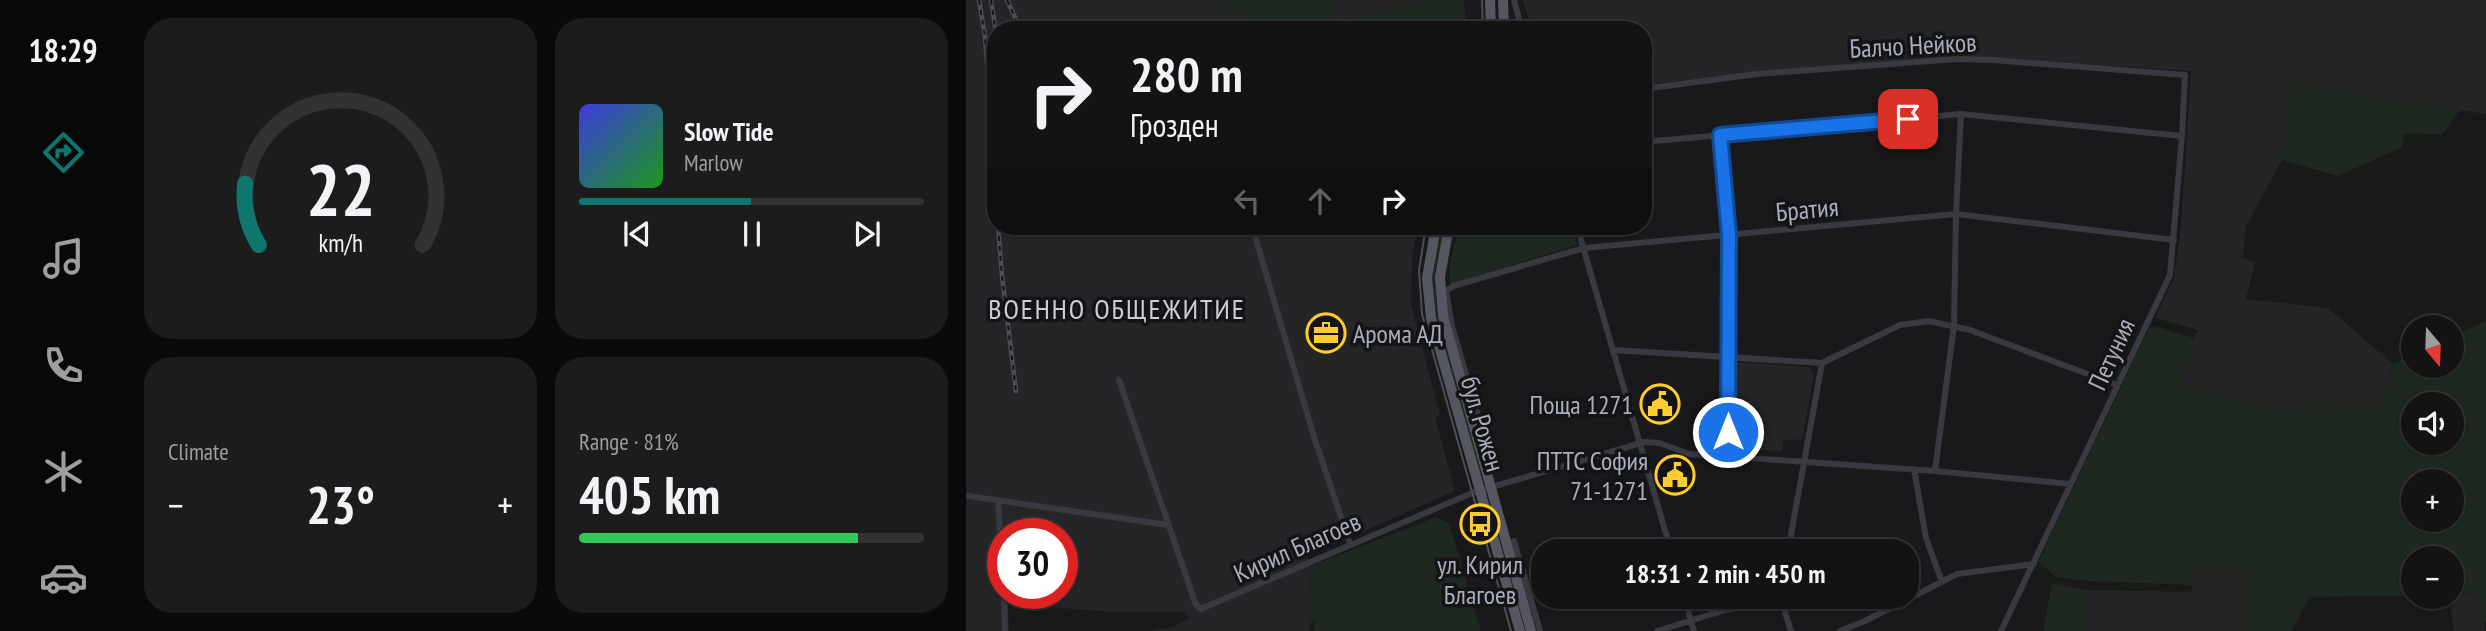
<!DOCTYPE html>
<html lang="en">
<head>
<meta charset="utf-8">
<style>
  body { margin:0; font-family:"PT Sans Narrow",sans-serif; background:#1c1c1d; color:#f1f3f6; height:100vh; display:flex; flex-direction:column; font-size:26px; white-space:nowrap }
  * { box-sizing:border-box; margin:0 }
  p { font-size:23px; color:#9d9ea0 }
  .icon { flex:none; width:38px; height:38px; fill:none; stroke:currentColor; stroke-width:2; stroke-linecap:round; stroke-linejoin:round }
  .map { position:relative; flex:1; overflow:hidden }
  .sheet { display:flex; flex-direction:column; gap:18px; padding:18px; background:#0a0a0b; width:840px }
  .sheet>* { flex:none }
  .guide { position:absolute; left:21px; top:21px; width:665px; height:214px; border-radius:28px; box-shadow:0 2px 5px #0004,0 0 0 2px #323234; background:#131314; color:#f1f3f6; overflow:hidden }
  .needle { width:46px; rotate:161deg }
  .controls { position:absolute; left:1435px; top:315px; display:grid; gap:14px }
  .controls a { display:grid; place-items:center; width:63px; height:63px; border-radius:50%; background:#131314; box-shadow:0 2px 5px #0004,0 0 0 2px #323234; font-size:35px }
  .speed { position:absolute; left:21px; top:518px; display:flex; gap:14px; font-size:35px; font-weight:700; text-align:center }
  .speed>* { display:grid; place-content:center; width:91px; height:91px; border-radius:50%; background:#131314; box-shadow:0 2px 5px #0004,0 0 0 2px #323234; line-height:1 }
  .speed .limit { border:10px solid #d22; background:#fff; color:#111 }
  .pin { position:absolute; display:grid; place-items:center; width:60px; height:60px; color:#fff; margin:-30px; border-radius:14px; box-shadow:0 4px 10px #0006 }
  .me { position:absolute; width:77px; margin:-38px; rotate:0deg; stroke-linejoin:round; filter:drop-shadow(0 0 5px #0008) }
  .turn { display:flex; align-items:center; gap:24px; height:147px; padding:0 28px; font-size:32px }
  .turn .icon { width:91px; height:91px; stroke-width:2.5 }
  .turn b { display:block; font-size:49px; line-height:60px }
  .lanes { display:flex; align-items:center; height:66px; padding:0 28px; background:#0003; justify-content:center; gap:35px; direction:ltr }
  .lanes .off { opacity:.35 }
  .big { font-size:52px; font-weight:700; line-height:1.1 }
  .sheet .tile { flex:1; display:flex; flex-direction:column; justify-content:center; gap:10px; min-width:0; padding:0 24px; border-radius:28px; background:#1c1c1d }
  .sheet .dial { align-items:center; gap:0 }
  .dial svg { height:182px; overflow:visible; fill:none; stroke:#323234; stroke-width:7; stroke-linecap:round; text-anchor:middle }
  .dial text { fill:#f1f3f6; stroke:none }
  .song { display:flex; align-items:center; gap:21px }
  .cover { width:84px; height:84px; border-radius:10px; background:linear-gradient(135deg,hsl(240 70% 55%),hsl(120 70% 35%)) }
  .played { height:7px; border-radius:4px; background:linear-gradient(90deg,#0f766e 50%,#323234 50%) }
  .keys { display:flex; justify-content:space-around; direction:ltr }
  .heat { display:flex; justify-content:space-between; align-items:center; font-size:38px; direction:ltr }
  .charge { height:10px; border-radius:5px; background:linear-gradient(90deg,#34c759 81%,#323234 0) }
  .sheet .tiles { flex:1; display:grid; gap:18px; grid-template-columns:repeat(2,1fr) }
  .trip { position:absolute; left:565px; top:539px; width:388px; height:70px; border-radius:28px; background:#131314; box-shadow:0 2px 5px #0004,0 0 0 2px #323234; font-weight:700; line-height:70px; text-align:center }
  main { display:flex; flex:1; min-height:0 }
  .tab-bar { display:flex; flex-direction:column; width:126px; justify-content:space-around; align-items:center; background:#080808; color:#9d9ea0 }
  .tab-bar .icon { width:49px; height:49px }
  .tab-bar .selected { color:#0f766e }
  .tab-bar b { font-size:32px; color:#f1f3f6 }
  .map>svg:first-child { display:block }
</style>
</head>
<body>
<main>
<nav class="tab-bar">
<b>18:29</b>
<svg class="icon selected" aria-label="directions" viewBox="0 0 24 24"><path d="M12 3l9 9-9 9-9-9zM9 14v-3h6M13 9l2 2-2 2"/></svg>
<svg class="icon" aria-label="music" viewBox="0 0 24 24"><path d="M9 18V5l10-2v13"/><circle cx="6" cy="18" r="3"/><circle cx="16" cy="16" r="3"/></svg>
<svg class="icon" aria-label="phone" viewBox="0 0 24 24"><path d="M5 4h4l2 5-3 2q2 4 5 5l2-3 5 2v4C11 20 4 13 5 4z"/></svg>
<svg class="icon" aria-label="climate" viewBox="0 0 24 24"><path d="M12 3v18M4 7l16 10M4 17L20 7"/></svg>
<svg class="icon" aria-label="car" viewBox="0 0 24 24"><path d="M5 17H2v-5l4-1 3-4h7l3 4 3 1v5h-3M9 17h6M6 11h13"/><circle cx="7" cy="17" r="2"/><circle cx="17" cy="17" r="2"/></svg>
</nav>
<section class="sheet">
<div class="tiles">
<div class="tile dial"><svg viewBox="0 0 100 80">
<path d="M14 69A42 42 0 1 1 86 69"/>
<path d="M14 69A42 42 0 0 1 8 42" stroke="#0f766e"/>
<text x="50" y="56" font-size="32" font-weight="700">22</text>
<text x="50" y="72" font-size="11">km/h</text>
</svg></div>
<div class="tile">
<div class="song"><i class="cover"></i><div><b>Slow Tide</b><p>Marlow</p></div></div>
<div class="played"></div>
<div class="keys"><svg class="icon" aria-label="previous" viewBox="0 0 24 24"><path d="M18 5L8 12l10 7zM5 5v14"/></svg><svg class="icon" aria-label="pause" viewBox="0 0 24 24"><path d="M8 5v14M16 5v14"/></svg><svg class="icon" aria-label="next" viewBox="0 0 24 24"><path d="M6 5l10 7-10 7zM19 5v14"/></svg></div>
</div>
<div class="tile"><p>Climate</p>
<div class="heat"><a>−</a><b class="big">23°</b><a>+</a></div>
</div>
<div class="tile"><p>Range · 81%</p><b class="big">405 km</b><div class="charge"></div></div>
</div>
</section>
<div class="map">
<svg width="1520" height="631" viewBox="0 0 1520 631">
  <rect width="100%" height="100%" fill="#19191b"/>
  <path fill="#252528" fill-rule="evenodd" d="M0,0H498L499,30H30V226H452L446,257L445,304L474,415L469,417L489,491L341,556L345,566L343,631H183L207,627L223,619L219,612H145L42,604L43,631H0ZM37,534H96V593H37Z
    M557,0H1520V114L1324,85L1316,160L1280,226L1277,258L1289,262L1280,299L1362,308L1427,364L1416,407L1309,411L1217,386L1228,338L1232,330L1189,318L1208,278L1215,228L1225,71L1017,57L792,72L677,85V30H566Z
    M767,362L843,367L848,374L836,439L817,441L816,451L768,449Z
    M1227,568L1278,569V631H1119L1122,590L1226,592Z
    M1514,592L1519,631H1488L1483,597Z"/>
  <path fill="#1e2720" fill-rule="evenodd" d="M247,0H369L372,20L469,0H498L500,20L397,30L300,29Z
    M1324,85L1494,110L1476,135L1438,133L1436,147L1372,176L1316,160Z
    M475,226H479L469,273L471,313L516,472L512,473L468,315L466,273Z
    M493,226H606L611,245L484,284L483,268Z
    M1520,321V622H1518L1514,592L1486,596V558H1447V596L1343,597L1326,631H1278V569L1227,568V585L1121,581L1090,577L1072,562L1183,328L1192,327L1228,338L1218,386L1309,411L1416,407L1427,364L1447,354V366H1486V337ZM1447,404H1486V443H1447ZM1447,481H1486V520H1447Z
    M470,517L483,523L515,631H348L349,619L343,625L345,566Z
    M1086,583L1122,590L1119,631H1077Z"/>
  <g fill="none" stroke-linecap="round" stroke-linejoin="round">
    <path stroke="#393a41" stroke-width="6" d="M548,0L556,30
      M677,89L791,74L991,59L1027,60L1219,75L1216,136L1204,275L1035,631
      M754,135L763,235L762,457
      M677,142L995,114L1216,136
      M286,226L348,437L384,544
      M611,226L705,551
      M648,350L856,363L934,325L963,321L1004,330L1151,385
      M153,380L230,605L235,609L506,493L678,442L693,443L724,454L969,471L1105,484
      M516,429L486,326L480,291L487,286L618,248L990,214L1208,240
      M948,469L960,538L976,582
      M969,471L988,325L990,214L995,114
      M2,496L202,525
      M32,500L37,576
      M548,541L574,631
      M822,551L856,363
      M38,593L39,631
      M718,597L728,631
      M814,597L825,631
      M691,631L759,610L814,598
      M874,631L899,621L991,574L1068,564"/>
    <path stroke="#555660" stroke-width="10" d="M524,0L525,30
      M537,0L538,30
      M470,226L461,278L465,318L554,631
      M483,226L474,277L477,316L565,631"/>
    <path stroke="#4c4e56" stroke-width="2" d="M516,0L517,30
      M460,226L453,270L456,314L545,631"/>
    <g stroke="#4c4e56" stroke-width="4.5">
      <path id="rail" d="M13,0L19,37L30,187
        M25,0L30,33
        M41,0L55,30
        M32,226L36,276L50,391"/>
    </g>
    <use href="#rail" stroke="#141416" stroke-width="2" stroke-dasharray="5" stroke-linecap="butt"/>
  </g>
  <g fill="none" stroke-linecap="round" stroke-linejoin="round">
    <g stroke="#114b97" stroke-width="18">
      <path id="route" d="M762,432L763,235L754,135L942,119"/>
    </g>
    <use href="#route" stroke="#1a73e8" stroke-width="12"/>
  </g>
  <defs>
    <g id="office-ring" transform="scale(2.0125)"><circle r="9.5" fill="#141416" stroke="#ffcc2d" stroke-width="1.5"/><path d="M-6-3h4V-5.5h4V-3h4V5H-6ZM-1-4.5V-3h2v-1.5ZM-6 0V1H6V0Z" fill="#ffcc2d"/></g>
    <g id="civic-ring" transform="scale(2.0125)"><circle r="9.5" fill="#141416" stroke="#ffcc2d" stroke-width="1.5"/><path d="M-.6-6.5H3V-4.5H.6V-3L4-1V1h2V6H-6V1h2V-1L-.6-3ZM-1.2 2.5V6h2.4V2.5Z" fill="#ffcc2d"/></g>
    <g id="bus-ring" transform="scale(2.0125)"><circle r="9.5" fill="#141416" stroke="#ffcc2d" stroke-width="1.5"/><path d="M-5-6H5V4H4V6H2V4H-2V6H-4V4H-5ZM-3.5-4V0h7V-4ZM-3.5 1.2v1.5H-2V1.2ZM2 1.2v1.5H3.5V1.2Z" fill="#ffcc2d"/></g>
  </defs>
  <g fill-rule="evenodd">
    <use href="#office-ring" x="360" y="333"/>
    <use href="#civic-ring" x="694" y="404"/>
    <use href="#civic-ring" x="709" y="475"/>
    <use href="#bus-ring" x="514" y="524"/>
  </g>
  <g text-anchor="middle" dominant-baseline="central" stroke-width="7" stroke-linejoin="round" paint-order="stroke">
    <g font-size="26" fill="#aaaebc" stroke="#141416">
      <text transform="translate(947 45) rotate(-3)">Балчо Нейков</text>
      <text transform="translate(841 209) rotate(-5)">Братия</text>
      <text transform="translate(1145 354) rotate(-65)">Петуния</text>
      <text transform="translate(517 424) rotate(74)">бул. Рожен</text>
      <text transform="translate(331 547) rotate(-24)">Кирил Благоев</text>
    </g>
    <g font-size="26" fill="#aaaebc" stroke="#141416" text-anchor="end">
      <text x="387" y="333" text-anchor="start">Арома АД</text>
      <text x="667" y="404">Поща 1271</text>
      <text x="682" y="460">ПТТС София<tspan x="682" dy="30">71-1271</tspan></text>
      <text x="514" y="564" text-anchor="middle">ул. Кирил<tspan x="514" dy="30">Благоев</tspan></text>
    </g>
    <g font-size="28" letter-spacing="2" fill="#cbced7" stroke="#141416">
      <text x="151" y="308">ВОЕННО ОБЩЕЖИТИЕ</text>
    </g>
  </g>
</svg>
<div class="controls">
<a><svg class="needle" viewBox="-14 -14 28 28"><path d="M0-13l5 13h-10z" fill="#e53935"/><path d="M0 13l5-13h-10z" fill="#9d9ea0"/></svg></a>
<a><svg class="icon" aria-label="sound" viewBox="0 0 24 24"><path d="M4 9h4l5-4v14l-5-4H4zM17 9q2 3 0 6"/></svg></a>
<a>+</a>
<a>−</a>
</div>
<div class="speed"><div class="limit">30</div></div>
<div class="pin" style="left:942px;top:119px;background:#d93025"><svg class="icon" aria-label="arrive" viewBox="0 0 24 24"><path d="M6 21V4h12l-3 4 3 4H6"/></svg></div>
<svg class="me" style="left:762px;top:432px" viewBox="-20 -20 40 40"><circle r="17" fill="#1a73e8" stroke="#fff" stroke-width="3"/><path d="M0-11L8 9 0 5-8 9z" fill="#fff"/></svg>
<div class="trip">18:31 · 2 min · 450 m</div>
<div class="guide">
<div class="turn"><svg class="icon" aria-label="right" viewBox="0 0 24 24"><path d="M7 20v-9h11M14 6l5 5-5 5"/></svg><div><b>280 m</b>Грозден</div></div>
<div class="lanes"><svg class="icon off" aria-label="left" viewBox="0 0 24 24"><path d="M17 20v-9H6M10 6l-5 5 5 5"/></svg><svg class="icon off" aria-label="ahead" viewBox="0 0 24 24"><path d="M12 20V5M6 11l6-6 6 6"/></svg><svg class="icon" aria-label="right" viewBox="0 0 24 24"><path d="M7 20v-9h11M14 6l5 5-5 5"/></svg></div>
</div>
</div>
</main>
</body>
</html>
